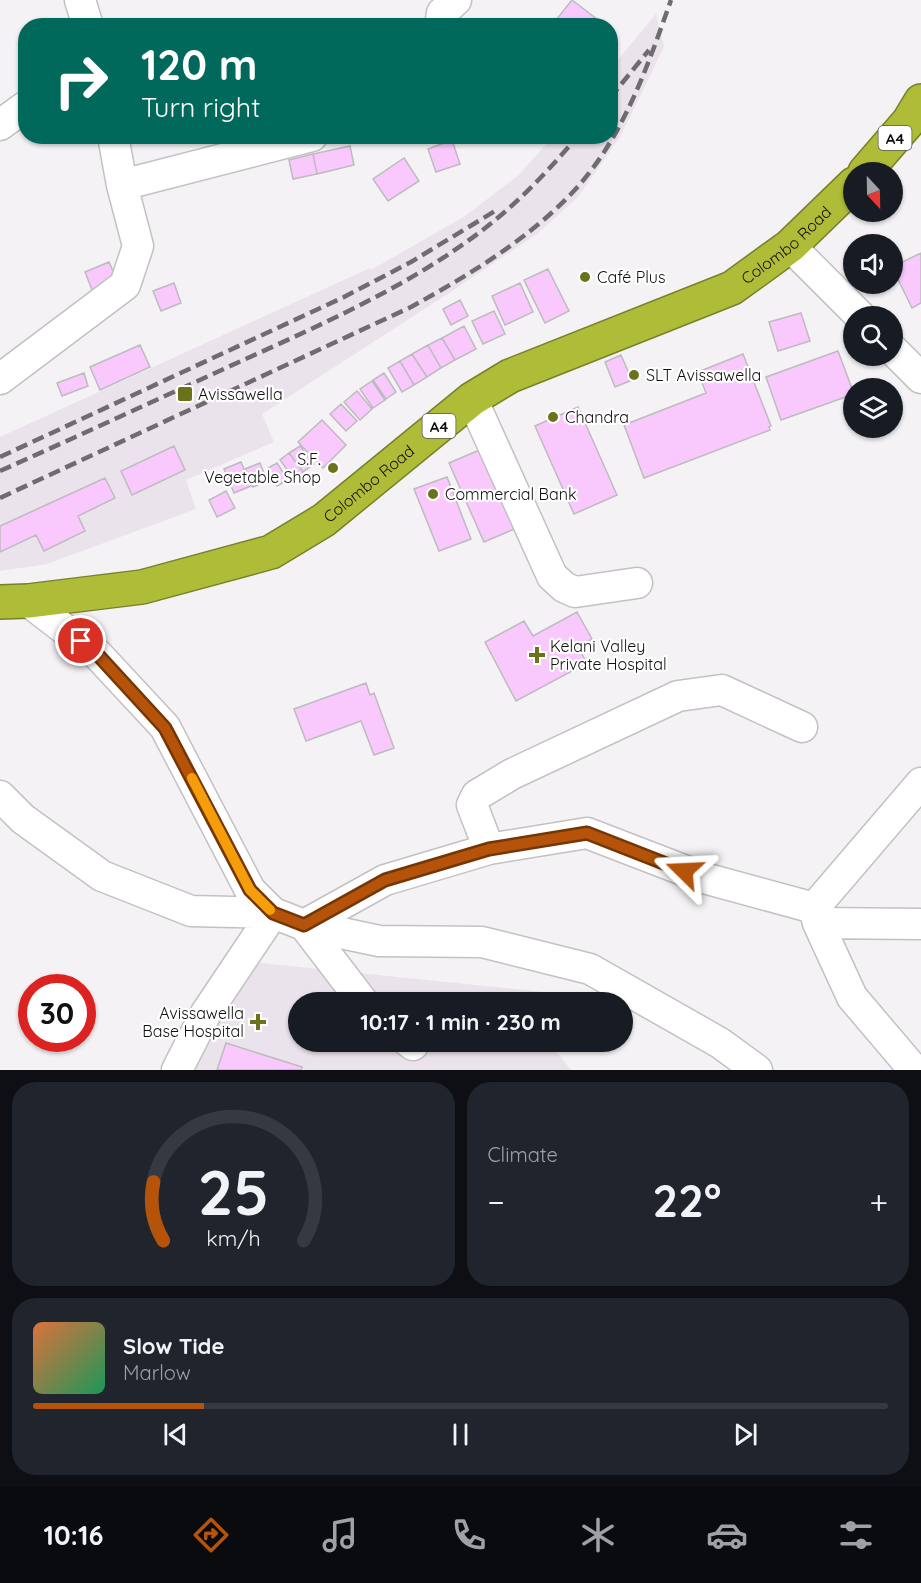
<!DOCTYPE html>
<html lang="en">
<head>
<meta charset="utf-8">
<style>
  body { margin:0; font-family:Quicksand,sans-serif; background:#20242c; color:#f1f3f6; height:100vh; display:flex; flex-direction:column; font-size:22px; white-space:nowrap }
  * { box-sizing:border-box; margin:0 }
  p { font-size:20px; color:#9ea1a6 }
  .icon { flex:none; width:33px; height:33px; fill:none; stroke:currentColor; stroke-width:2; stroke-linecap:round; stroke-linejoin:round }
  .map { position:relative; height:1070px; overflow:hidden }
  .drawer { display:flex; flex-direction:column; gap:12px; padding:12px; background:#0d0f14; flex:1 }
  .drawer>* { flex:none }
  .top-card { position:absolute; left:18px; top:18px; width:600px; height:126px; border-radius:24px; box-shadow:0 2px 4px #0004; background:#00695c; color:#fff; overflow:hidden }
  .needle { width:39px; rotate:158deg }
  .buttons { position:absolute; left:843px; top:162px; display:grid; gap:12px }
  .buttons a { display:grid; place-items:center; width:60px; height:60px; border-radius:50%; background:#171b24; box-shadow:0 2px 4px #0004; font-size:30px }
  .speed { position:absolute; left:18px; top:974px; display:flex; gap:12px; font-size:30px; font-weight:700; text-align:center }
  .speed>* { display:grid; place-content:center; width:78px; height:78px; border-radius:50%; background:#171b24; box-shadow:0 2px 4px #0004; line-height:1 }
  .speed .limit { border:9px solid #d22; background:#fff; color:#111 }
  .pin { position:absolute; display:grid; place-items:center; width:51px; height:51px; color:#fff; margin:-26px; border:3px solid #fff; border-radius:50%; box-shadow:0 2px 6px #0007 }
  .me { position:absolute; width:66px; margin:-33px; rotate:291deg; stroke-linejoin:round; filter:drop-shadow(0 0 4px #0008) }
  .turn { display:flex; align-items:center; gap:21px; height:126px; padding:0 24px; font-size:27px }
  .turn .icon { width:78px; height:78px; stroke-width:2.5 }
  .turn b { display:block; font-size:42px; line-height:51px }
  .big { font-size:45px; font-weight:700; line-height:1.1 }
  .drawer .widget { flex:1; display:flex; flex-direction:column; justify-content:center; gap:9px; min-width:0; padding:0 21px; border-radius:24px; background:#20242c }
  .drawer .dial { align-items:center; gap:0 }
  .dial svg { height:156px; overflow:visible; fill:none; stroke:#363941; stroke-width:7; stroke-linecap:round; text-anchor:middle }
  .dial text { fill:#f1f3f6; stroke:none }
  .song { display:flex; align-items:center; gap:18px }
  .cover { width:72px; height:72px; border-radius:9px; background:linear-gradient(135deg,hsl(20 70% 55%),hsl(150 70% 35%)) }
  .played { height:6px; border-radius:3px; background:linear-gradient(90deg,#b45309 20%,#363941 20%) }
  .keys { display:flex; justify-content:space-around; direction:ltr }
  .heat { display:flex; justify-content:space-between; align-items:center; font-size:33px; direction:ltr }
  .drawer .tiles { flex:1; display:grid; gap:12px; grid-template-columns:1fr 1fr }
  .widget:last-child { grid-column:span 2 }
  .trip { position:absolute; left:288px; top:992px; width:345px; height:60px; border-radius:30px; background:#171b24; box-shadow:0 2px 4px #0004; font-weight:700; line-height:60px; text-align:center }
  .tabs { display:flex; height:96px; justify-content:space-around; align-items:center; background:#090b0e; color:#9ea1a6 }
  .tabs .icon { width:42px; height:42px }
  .tabs .selected { color:#b45309 }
  .tabs b { font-size:27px; color:#f1f3f6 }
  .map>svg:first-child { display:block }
</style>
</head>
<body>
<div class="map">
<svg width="921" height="1070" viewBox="0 0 921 1070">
  <rect width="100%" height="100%" fill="#f4f2f4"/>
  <path fill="#ebe3ec" d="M656,14L664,47L620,137L578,197L537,234L446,295L262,414L274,442L186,480L196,509L47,564L0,571V437L370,268L371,270L465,216L519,175L552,137L610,136L611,68Z
    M252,962L553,993L552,1002H298V1041H548L571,1070H191Z"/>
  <path fill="#f9c9fe" stroke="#bdbbbd" stroke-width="1.5" d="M572,0L602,23L599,26H564L556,20Z
    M452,140L460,164L436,172L428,149Z
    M350,146L354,165L317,174L313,154Z
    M313,154L317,174L293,179L289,160Z
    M404,158L419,181L388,201L373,179Z
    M921,253V303L912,308L892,267Z
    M109,262L119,285L94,295L85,272Z
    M548,269L569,311L545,323L524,280Z
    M174,283L181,303L161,311L153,291Z
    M520,283L533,312L505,325L492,296Z
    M460,300L468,316L451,325L443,309Z
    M494,311L505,334L483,344L472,321Z
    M801,313L810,341L778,351L769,322Z
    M464,326L476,349L455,360L442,338Z
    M442,338L455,360L441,368L428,345Z
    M140,345L150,367L100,390L90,367Z
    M428,345L441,368L427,377L412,354Z
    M838,351L854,394L781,420L766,377Z
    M412,354L427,377L414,385L400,361Z
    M743,354L771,426L769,427L770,430L644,478L624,425L706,393L698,372Z
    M621,355L632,380L615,387L605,362Z
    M400,361L414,385L402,392L388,368Z
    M84,373L88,386L62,396L57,383Z
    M384,373L396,392L386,399L373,380Z
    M372,381L385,400L373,408L360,389Z
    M357,391L372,409L360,420L344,402Z
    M341,404L357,421L346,431L330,414Z
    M578,407L617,495L574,514L535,426Z
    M322,420L346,445L323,468L298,442Z
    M174,446L185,470L132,495L121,471Z
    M300,446L314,464L303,472L289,453Z
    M484,448L519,527L484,542L449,463Z
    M289,453L303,472L294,479L280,460Z
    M241,462L251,486L234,493L224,469Z
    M260,463L267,481L253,487L245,469Z
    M277,463L288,480L277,486L268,468Z
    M447,477L471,539L439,551L414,489Z
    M105,478L115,498L78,516L85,531L44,551L36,535L0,552V526Z
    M226,491L235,508L217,517L209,500Z
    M577,612L592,639L578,647L587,663L516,701L485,642L524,621L533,636Z
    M366,683L370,695L374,693L394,748L374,755L361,721L306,741L294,709Z
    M226,1043L302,1067L301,1070H217Z"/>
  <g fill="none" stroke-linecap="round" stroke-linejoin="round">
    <g stroke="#c3c1c3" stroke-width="33">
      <path id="minor" d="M80,0L88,26
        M440,26L442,13L456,0
        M0,125L26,106
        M122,185L312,136
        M790,246L860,316
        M892,349L921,378
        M0,379L125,285L138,246L122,185L113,136
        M472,399L552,576L564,587L575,592L637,583
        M28,601L98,655L165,727L250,890L273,913L304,925L379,941L482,942L590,969L720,1043L757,1070
        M0,796L23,819L102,876L191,911L273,913
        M489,849L472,805L477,795L512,774L678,696L722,690L802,727
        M814,908L818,923L852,997L914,1070
        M818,923L921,924
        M304,925L385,880L489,849L587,833L704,878L814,908L921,783
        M304,925L363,1002
        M408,1041L413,1045
        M177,1070L206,1013L273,913"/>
    </g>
    <g stroke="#78802a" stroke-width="36">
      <g id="highway">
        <path d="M865,172L909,121L921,101"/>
        <path id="s1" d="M0,602L28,601L142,587L271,552L324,520L472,399L510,376L732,288L790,246L854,184"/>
      </g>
    </g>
    <use href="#minor" stroke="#fff" stroke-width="30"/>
    <use href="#highway" stroke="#afbc38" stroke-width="33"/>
    <path stroke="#6e6c6e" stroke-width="4.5" stroke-dasharray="12 6" stroke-linecap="butt" d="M610,98L649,50
      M0,457L344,297L411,262L495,211
      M0,471C76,437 152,402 228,367C316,327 407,288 484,229C519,202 549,170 578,136
      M0,498L411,307C467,276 526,241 571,194C622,141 647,68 671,0"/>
  </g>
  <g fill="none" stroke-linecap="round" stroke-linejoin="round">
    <g stroke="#753606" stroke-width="15">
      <path id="route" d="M81,641L98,655L165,728L250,890L273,913L304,925L385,880L489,849L587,833L684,871"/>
    </g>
    <use href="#route" stroke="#b45309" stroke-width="10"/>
    <path stroke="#f59e0b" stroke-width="10" d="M192,778L250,890L270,910"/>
  </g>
  <g fill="#6a721a" stroke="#fff" stroke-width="2">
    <circle cx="585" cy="277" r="6"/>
    <circle cx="634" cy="375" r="6"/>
    <rect x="177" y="386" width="16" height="16" rx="3"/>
    <circle cx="553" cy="417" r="6"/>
    <circle cx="333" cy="468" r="6"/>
    <circle cx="433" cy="494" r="6"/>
    <path d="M534 646h6v6h6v6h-6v6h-6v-6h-6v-6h6z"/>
    <path d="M255 1013h6v6h6v6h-6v6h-6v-6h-6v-6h6z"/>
  </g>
  <g text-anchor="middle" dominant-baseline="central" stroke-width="4.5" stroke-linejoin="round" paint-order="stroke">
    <g fill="#fff" stroke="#585858" stroke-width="1.5">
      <rect x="878.5" y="126" width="33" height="24" rx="4.5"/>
      <rect x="422.5" y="414" width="33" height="24" rx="4.5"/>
    </g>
    <g font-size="15" font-weight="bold" fill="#111011">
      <text x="895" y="138">A4</text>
      <text x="439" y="426">A4</text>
    </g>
    <g font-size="16" fill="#111011" stroke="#fff">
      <text stroke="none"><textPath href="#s1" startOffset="882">Colombo Road</textPath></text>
      <text stroke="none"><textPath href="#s1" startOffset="396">Colombo Road</textPath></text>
    </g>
    <g font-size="16" fill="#111011" stroke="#fff" text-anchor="start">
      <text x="597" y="277">Café Plus</text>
      <text x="646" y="375">SLT Avissawella</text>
      <text x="198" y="394">Avissawella</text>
      <text x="565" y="417">Chandra</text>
      <text x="321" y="459" text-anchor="end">S.F.<tspan x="321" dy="18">Vegetable Shop</tspan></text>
      <text x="445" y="494">Commercial Bank</text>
      <text x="550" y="646">Kelani Valley<tspan x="550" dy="18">Private Hospital</tspan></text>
      <text x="244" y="1013" text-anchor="end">Avissawella<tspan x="244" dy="18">Base Hospital</tspan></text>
    </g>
  </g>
</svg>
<div class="buttons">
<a><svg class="needle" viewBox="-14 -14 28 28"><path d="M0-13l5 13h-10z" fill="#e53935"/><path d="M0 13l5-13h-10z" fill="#9ea1a6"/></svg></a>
<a><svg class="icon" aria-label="sound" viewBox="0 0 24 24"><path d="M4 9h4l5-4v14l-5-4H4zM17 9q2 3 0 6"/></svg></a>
<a><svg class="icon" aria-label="search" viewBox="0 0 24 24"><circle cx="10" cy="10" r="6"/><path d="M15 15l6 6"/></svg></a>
<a><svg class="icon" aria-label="layers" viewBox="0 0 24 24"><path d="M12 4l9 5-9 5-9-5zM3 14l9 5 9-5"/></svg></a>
</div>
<div class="speed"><div class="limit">30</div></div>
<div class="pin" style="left:81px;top:641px;background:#d93025"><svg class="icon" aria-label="arrive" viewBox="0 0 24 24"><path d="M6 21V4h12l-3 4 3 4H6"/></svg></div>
<svg class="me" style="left:684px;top:871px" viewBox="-20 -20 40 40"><path d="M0-17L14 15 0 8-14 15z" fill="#b45309" stroke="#fff" stroke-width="4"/></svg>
<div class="trip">10:17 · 1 min · 230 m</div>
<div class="top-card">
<div class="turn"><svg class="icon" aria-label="right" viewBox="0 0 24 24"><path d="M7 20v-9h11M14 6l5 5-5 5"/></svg><div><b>120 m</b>Turn right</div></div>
</div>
</div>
<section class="drawer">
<div class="tiles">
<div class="widget dial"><svg viewBox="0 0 100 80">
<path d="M14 69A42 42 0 1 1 86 69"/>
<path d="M14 69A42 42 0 0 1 9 39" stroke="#b45309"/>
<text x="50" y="56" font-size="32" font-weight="700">25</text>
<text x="50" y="72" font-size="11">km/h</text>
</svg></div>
<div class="widget"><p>Climate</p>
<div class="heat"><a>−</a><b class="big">22°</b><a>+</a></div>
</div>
<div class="widget">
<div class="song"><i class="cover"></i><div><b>Slow Tide</b><p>Marlow</p></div></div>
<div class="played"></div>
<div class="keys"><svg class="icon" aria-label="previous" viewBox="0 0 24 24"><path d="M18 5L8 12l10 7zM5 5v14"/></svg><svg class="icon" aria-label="pause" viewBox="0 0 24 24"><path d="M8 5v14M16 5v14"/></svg><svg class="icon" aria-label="next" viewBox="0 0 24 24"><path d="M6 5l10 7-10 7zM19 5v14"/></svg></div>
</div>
</div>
</section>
<nav class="tabs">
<b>10:16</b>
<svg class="icon selected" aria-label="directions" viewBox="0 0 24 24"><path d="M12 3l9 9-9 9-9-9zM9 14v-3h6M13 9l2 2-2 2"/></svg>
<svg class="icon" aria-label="music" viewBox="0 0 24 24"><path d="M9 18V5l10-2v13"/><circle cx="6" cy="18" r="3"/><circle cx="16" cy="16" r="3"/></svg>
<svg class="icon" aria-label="phone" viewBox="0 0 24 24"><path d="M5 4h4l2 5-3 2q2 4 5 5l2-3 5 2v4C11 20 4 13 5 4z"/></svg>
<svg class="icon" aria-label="climate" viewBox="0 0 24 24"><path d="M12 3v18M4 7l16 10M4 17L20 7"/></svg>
<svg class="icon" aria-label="car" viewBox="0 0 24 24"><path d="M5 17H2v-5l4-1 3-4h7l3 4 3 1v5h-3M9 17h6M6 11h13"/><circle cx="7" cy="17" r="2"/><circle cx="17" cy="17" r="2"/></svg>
<svg class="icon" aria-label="filters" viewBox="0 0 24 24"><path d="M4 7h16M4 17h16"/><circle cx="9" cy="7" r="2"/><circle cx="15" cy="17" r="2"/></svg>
</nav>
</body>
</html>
